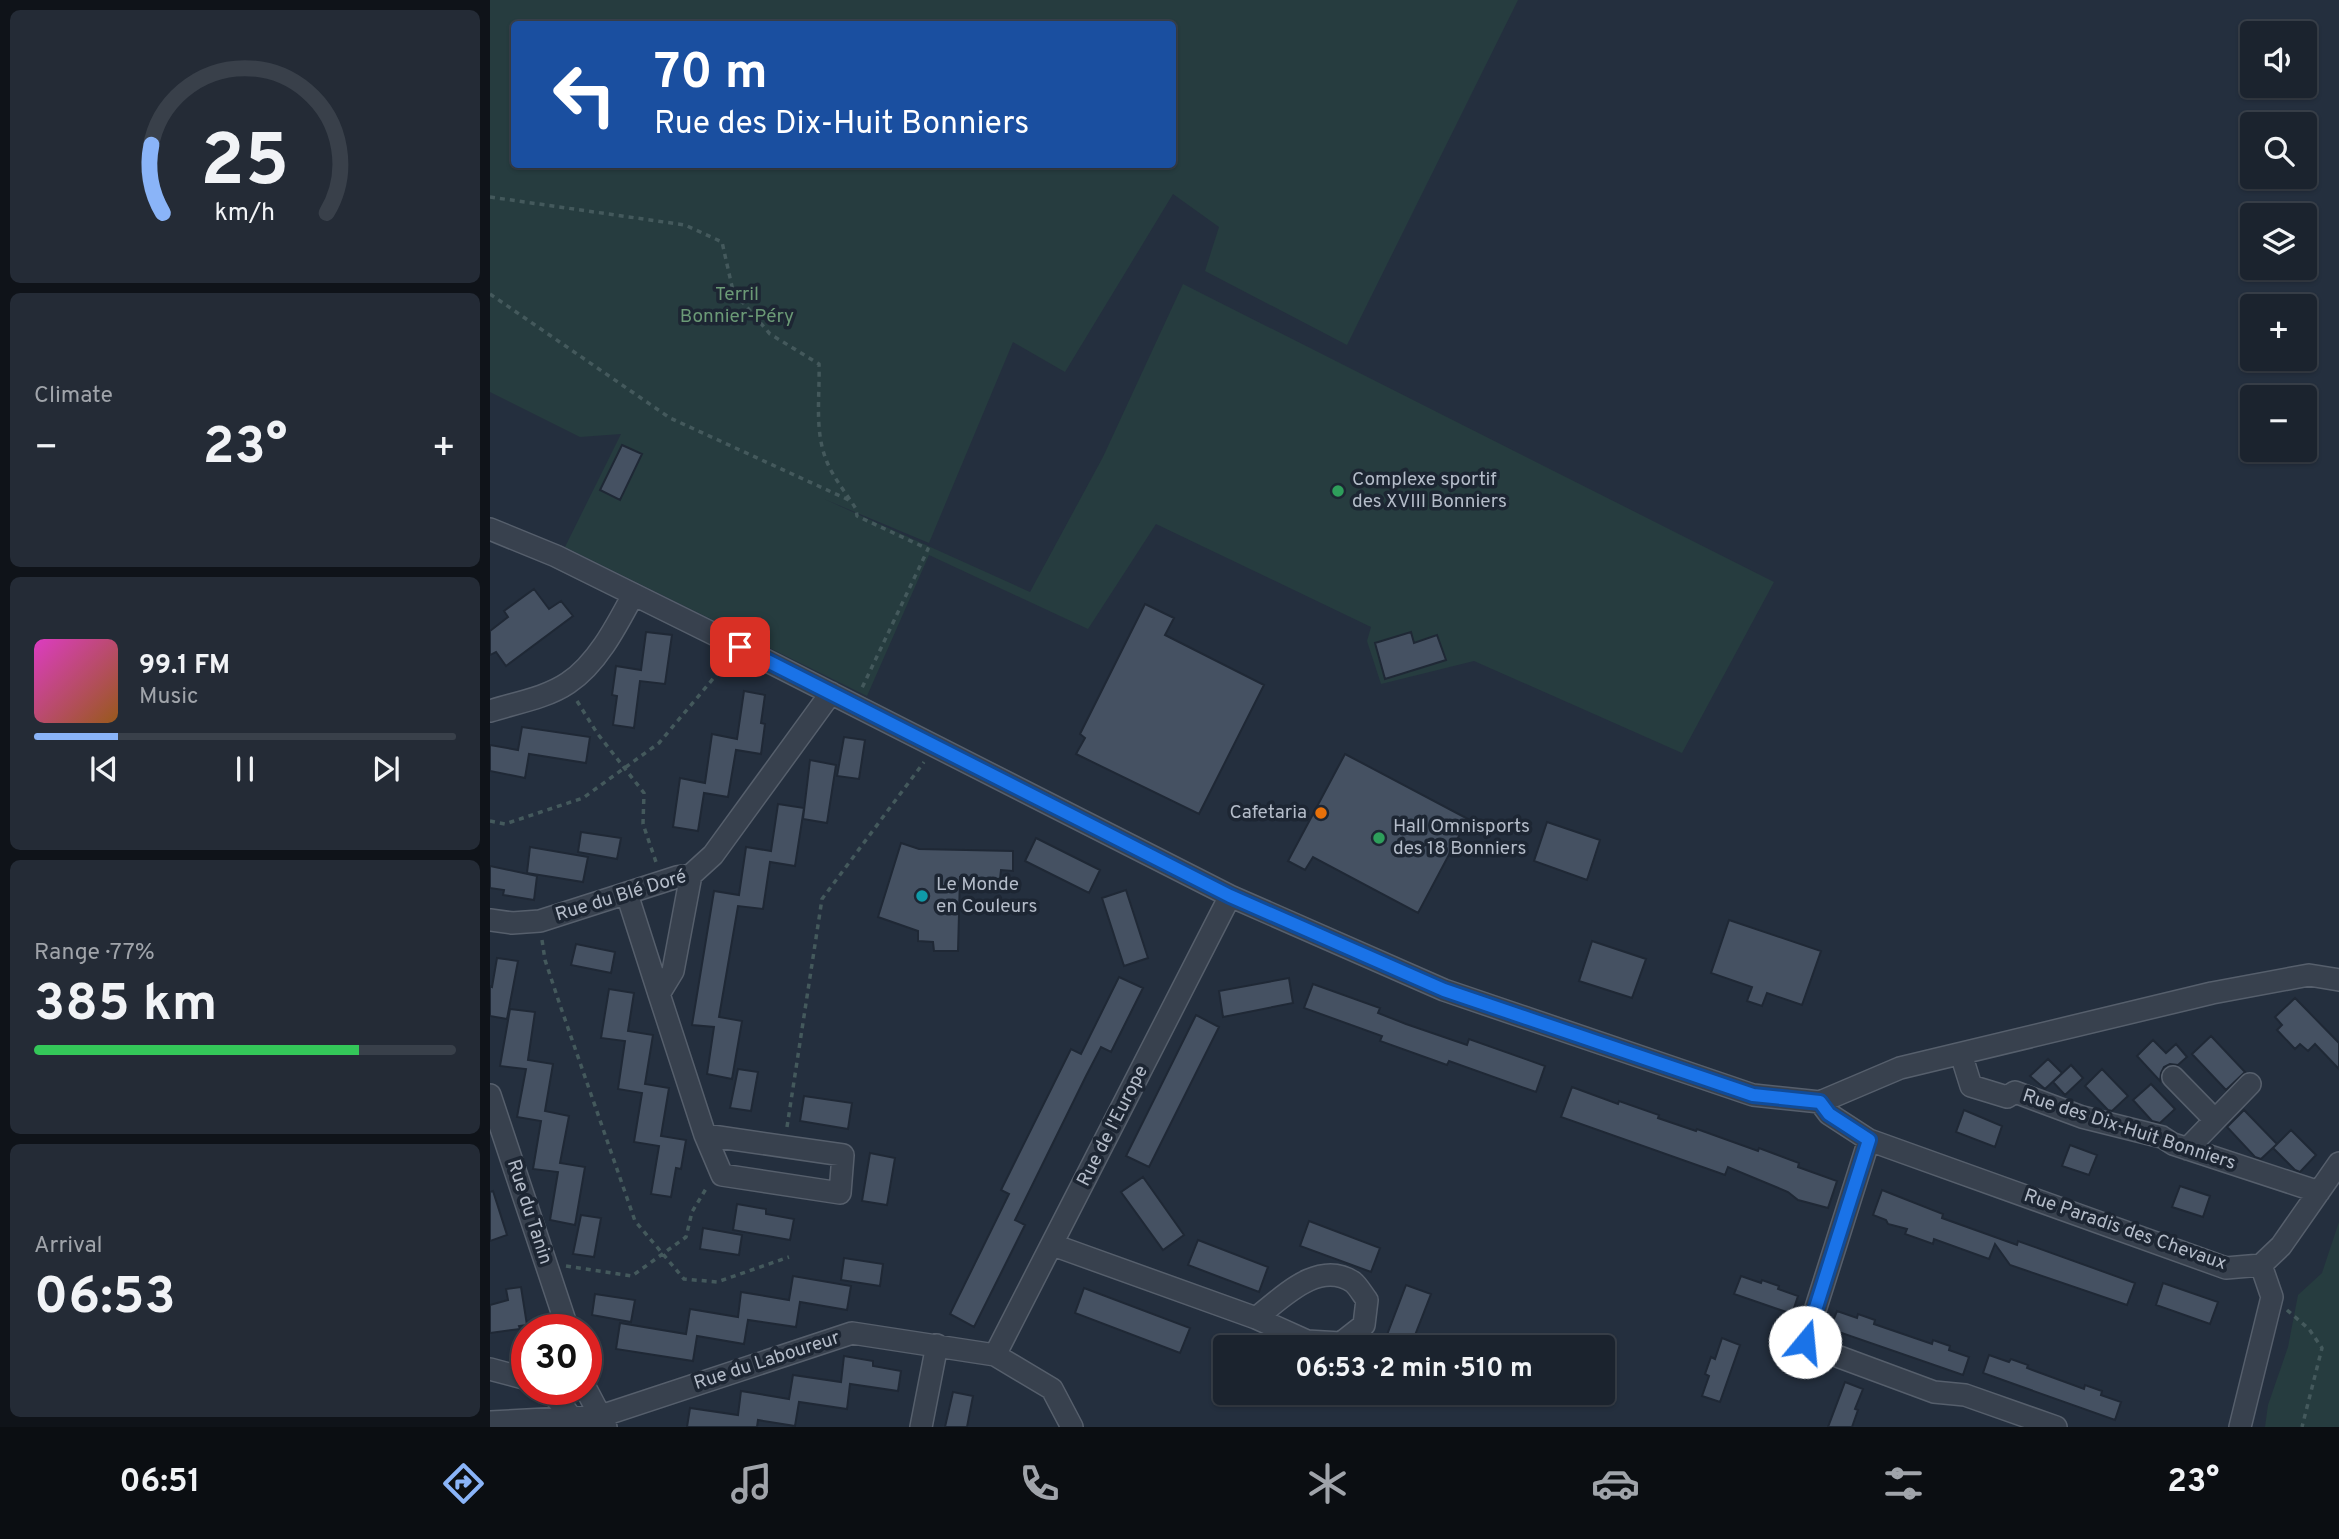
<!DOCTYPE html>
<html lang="en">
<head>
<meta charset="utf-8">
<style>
  body { margin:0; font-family:Overpass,sans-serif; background:#242b36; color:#f1f3f6; height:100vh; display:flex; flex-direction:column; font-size:26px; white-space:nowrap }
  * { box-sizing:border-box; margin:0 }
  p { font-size:23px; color:#a0a4aa }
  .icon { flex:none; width:38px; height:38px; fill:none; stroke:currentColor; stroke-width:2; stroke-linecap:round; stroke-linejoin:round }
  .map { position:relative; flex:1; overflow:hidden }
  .side { display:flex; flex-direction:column; gap:10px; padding:10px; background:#0f1319; width:490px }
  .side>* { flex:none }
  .hud { position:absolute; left:21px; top:21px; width:665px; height:147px; border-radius:7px; box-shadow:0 2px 5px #0004,0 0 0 2px #39404a; background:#1a4fa0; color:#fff; overflow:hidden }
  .fabs { position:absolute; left:1750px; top:21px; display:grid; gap:14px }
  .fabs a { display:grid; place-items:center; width:77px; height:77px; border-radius:7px; background:#1b232e; box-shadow:0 2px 5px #0004,0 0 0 2px #39404a; font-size:35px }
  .speed { position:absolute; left:21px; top:1314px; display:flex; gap:14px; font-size:35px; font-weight:700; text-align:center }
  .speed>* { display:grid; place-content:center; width:91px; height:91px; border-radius:50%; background:#1b232e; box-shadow:0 2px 5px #0004,0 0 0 2px #39404a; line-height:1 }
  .speed .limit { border:10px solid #d22; background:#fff; color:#111 }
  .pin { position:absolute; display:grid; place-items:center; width:60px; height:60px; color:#fff; margin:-30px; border-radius:14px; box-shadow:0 4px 10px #0006 }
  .me { position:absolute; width:77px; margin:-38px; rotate:17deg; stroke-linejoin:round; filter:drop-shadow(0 0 5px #0008) }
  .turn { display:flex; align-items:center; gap:24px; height:147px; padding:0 28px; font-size:32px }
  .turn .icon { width:91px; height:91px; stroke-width:2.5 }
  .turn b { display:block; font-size:49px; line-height:60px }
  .big { font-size:52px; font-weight:700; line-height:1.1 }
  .side .widget { flex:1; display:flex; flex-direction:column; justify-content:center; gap:10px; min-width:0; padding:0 24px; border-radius:10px; background:#242b36 }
  .side .dial { align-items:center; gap:0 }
  .dial svg { height:182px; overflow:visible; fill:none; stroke:#39404a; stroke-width:7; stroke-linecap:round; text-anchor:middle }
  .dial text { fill:#f1f3f6; stroke:none }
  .song { display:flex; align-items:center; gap:21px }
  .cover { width:84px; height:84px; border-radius:10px; background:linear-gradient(135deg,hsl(310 70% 55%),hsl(30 70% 35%)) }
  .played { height:7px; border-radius:4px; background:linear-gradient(90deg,#8ab4f8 20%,#39404a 20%) }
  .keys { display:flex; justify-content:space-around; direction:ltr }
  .heat { display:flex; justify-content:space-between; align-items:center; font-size:38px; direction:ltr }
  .charge { height:10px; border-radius:5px; background:linear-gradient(90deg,#34c759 77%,#39404a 0) }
  .trip { position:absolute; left:723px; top:1335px; width:402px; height:70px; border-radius:7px; background:#1b232e; box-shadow:0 2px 5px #0004,0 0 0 2px #39404a; font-weight:700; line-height:70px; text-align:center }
  .menu { display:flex; height:112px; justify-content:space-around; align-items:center; background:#0b0e12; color:#a0a4aa }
  .menu .icon { width:49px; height:49px }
  .menu .current { color:#8ab4f8 }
  .menu b { font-size:32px; color:#f1f3f6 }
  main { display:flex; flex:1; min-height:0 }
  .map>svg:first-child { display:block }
</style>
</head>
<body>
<main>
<section class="side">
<div class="widget dial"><svg viewBox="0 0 100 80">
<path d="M14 69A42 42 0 1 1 86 69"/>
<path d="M14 69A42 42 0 0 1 9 39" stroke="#8ab4f8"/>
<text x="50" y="56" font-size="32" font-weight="700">25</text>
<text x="50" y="72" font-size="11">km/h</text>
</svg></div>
<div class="widget"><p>Climate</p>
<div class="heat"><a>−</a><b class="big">23°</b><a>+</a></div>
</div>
<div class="widget">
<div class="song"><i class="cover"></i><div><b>99.1 FM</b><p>Music</p></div></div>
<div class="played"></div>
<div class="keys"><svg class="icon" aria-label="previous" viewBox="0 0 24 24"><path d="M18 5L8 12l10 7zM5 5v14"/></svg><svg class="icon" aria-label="pause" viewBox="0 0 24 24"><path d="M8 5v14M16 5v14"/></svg><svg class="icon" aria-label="next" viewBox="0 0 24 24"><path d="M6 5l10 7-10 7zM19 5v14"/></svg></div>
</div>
<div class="widget"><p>Range · 77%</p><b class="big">385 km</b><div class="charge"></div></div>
<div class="widget"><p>Arrival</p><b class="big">06:53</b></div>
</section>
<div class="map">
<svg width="1849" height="1427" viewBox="0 0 1849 1427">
  <rect width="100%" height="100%" fill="#242f3e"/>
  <path fill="#263c3f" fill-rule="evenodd" d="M0,0H1028L857,345L715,271L729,227L683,194L575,372L523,342L439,543L334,499L540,592L613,457L693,284L1284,582L1192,753L984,661L891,684L877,641L881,627L666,524L598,629L439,555L377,696L75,547L131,434L90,437L0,392ZM24,24H682V164H24Z
    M1849,1222V1427H1775L1778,1405L1798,1347L1808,1295L1832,1273Z"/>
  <path fill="#455162" stroke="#1f2835" stroke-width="2" d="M132,445L152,454L130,500L110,490Z
    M44,589L59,609L71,601L83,616L16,666L6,652L0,655V631L18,617L14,611Z
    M655,604L684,618L675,635L774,685L709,814L586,754L595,738L590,734Z
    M156,632L182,635L175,684L150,681L144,728L123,725L127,696L122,695L126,666L151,670Z
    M921,632L924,643L947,635L956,660L895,679L885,643Z
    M254,691L275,695L271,723L275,724L271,754L246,750L238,797L214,793L208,831L183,827L190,778L215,783L222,734L247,739Z
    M32,727L100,737L96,763L39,754L35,778L0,771V745L28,750Z
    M354,737L375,740L369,779L347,776Z
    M855,754L978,819L928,913L823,857L815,870L798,861Z
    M320,760L346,765L337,823L313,819Z
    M288,804L314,808L305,866L280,862L273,909L248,906L229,1017L252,1021L242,1079L217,1074L224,1027L202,1025L224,891L249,895L256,847L281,851Z
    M1057,822L1110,840L1097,880L1044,861Z
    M91,832L131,838L127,859L88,852Z
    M546,838L610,870L599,893L535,861Z
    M411,843L429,849L523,851V871L511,870L510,879L470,877L468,951H444L443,942L428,941V931L388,917Z
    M40,847L98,857L93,882L37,873Z
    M0,866L47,876L44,900L13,895L14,890L0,888Z
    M636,890L658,958L634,966L612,898Z
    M1239,920L1331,951L1312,1005L1277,993L1272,1006L1257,1001L1262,987L1221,973Z
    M1102,941L1156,959L1142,998L1089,981Z
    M86,944L125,952L121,973L81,965Z
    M7,958L28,961L17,1019L0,1016V986L2,987Z
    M629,977L653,988L621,1052L611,1047L596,1076L525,1220L535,1225L484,1327L460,1314L519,1194L511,1190L581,1049L591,1054Z
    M799,978L803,1003L733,1017L729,991Z
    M823,984L890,1008L888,1013L916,1024L977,1045L979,1039L1055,1066L1046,1092L959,1061L957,1065L890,1041L892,1036L814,1008Z
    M119,989L144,993L138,1031L163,1035L155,1084L179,1088L171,1136L196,1140L191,1169L186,1168L181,1197L161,1194L169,1146L144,1142L152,1093L128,1089L135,1041L111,1038Z
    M1805,998L1849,1043V1069L1825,1044L1818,1051L1810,1044L1805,1049L1787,1030L1792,1025L1785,1017Z
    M20,1009L45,1012L38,1060L63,1064L55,1111L79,1116L70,1163L95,1167L85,1225L60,1220L68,1172L43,1169L51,1121L27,1117L36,1069L10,1066Z
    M706,1015L729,1027L659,1167L636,1156Z
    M1721,1036L1755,1072L1736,1090L1702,1054Z
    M1663,1040L1676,1053L1686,1044L1697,1057L1688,1065L1680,1064L1674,1067L1671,1073L1670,1081L1647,1056Z
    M1558,1059L1572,1073L1555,1089L1540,1076Z
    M1581,1065L1593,1078L1575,1095L1563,1082Z
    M248,1069L268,1072L261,1111L240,1108Z
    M1612,1069L1638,1096L1622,1111L1618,1110L1595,1086Z
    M1661,1084L1685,1109L1670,1123L1662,1121L1643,1100Z
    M1082,1087L1128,1104L1129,1101L1169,1115L1168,1118L1206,1131L1207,1129L1268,1151L1269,1148L1309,1163L1308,1167L1347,1181L1338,1208L1308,1200L1298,1192L1238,1167L1235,1175L1071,1117Z
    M314,1096L362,1103L358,1129L310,1121Z
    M1474,1110L1512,1126L1505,1147L1466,1132Z
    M1754,1110L1787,1144L1801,1130L1826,1155L1810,1172L1805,1170L1783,1148L1787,1144L1771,1159L1765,1157L1737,1127Z
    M1580,1145L1607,1155L1599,1175L1572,1166Z
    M380,1153L405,1158L397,1205L372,1201Z
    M653,1177L694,1235L673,1250L631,1192Z
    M1690,1186L1720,1196L1713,1217L1682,1207Z
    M1392,1190L1453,1214L1452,1218L1527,1245L1528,1241L1645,1283L1637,1305L1520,1265L1505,1244L1499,1259L1444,1239L1443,1244L1415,1234L1417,1229L1398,1224L1396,1220L1383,1215Z
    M3,1191L17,1235L0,1241V1192Z
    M247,1204L276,1209V1214L304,1219L300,1240L243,1230Z
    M91,1215L111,1218L104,1257L83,1254Z
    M819,1221L890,1248L881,1272L810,1246Z
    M213,1228L252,1235L249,1255L210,1249Z
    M708,1240L778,1267L769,1292L698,1265Z
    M354,1258L393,1264L390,1286L351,1280Z
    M303,1276L361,1286L357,1310L310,1302L306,1327L258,1320L254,1344L207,1336L203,1361L126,1349L130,1323L196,1334L200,1309L248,1317L251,1292L299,1300Z
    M1251,1276L1271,1283L1272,1280L1289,1286L1288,1289L1308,1296L1302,1314L1244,1294Z
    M1673,1283L1728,1302L1720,1324L1666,1305Z
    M916,1285L941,1294L920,1348H892Z
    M31,1287L37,1325L29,1326L30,1329L0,1333V1305L18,1300L16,1289Z
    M594,1288L700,1328L690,1353L585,1313Z
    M105,1294L145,1300L141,1322L102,1315Z
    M1347,1311L1367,1318L1368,1314L1385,1320L1384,1324L1442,1344L1443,1340L1460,1346L1459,1350L1479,1357L1473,1375L1340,1329Z
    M1232,1338L1250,1345L1230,1402L1212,1396L1219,1376L1215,1374L1221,1357L1225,1359Z
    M1499,1355L1519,1362L1521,1359L1538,1365L1537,1368L1594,1389L1595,1385L1612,1391L1611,1395L1631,1402L1625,1420L1493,1373Z
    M354,1356L383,1361V1366L411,1371L408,1391L360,1384L357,1409L309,1402L305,1426L268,1420L267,1427H197L200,1408L248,1415L251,1391L299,1399L303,1375L351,1382Z
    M1355,1382L1373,1389L1365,1409L1368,1410L1362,1427H1338Z
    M463,1392L483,1396L477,1427H455Z"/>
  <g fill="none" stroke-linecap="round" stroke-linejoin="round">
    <g stroke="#565f6c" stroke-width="24">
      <path id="minor" d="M0,529L66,556L250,647L740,896L954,990L1263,1095L1330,1102L1410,1068L1722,993L1819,975L1849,980
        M0,711C25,703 56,698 78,683C107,664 127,625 143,595
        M201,875L183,971L169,994L215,1135L232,1175L350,1193L353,1155L215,1135
        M137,894L169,994
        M0,920L22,923L50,921L187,877L201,875L223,855L341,693
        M1471,1054L1481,1086L1517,1097L1525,1092L1592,1117L1672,1137L1683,1144L1829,1192
        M1683,1077L1725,1120
        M0,1095L78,1330
        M1330,1102L1339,1114L1379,1140L1736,1268L1771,1265L1791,1246L1849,1163
        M1379,1140L1315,1342L1336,1352L1444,1392L1475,1395L1566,1427
        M1697,1149L1760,1084
        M563,1245L766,1318L817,1341L851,1343L874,1325L877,1300C873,1295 868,1286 863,1282C828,1259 792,1298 766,1318
        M505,1355L740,896
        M0,1369L37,1379
        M96,1389L116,1427
        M60,1390L81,1417
        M0,1422L111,1416L362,1333L505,1355L562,1389L582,1427
        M431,1427L447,1345
        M1750,1427L1782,1297L1771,1265"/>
    </g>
    <path stroke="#44595c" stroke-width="3.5" stroke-dasharray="5 5" stroke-linecap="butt" d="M0,197L195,225L232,242L243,291L280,334L329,364C330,397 324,431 337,462C344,479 357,494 366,509L367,516L438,549L372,688
      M0,294L180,418L359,500
      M87,701L107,733L154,793L153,824L167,865
      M0,821L15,824L93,798L169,743L238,661
      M52,940L55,960L70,1005L145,1221L194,1279L227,1282L299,1257
      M297,1127L332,899L434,762
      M76,1266L142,1276L196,1237L202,1212L217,1187
      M1797,1310L1819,1329L1832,1348L1812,1427"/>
    <use href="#minor" stroke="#38414e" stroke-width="21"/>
  </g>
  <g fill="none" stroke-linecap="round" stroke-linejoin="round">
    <g stroke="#114b97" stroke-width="18">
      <path id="route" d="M250,647L740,896L954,990L1263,1095L1330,1102L1339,1114L1379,1140L1315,1342"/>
    </g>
    <use href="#route" stroke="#1a73e8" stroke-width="12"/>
  </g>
  <g fill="#2e9e5b" stroke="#1d2633" stroke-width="2.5">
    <circle cx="848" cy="491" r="7"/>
    <circle cx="889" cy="838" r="7"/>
  </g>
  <circle fill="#e8710a" stroke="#1d2633" stroke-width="2.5" cx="831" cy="813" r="7"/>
  <circle fill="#0f9aa8" stroke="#1d2633" stroke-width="2.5" cx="432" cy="896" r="7"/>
  <g text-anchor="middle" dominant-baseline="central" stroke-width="7" stroke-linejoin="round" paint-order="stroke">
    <g font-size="19" fill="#6b9a76" stroke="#1d2633">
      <text x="247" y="295">Terril<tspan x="247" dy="22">Bonnier-Péry</tspan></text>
    </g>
    <g font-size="19" fill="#b4bcc9" stroke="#1d2633" text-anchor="start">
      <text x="862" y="480">Complexe sportif<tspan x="862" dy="22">des XVIII Bonniers</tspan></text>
      <text x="817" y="813" text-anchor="end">Cafetaria</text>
      <text x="903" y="827">Hall Omnisports<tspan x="903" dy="22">des 18 Bonniers</tspan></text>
      <text x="446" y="885">Le Monde<tspan x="446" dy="22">en Couleurs</tspan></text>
    </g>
    <g font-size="19" fill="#b4bcc9" stroke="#1d2633">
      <text transform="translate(131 896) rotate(-17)">Rue du Blé Doré</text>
      <text transform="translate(623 1126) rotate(-63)">Rue de l'Europe</text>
      <text transform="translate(1639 1130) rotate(18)">Rue des Dix-Huit Bonniers</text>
      <text transform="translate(39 1212) rotate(72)">Rue du Tanin</text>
      <text transform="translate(1635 1230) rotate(19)">Rue Paradis des Chevaux</text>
      <text transform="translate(277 1361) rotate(-18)">Rue du Laboureur</text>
    </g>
  </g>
</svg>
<div class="fabs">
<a><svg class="icon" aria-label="sound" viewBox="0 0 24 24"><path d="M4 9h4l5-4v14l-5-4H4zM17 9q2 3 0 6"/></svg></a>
<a><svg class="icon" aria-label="search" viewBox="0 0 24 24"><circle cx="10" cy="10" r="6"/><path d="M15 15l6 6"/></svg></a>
<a><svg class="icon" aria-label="layers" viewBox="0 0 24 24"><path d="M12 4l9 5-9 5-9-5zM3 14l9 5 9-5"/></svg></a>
<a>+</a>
<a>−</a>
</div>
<div class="speed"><div class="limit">30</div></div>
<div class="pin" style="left:250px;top:647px;background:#d93025"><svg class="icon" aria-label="arrive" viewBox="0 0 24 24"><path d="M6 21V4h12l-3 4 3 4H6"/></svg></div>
<svg class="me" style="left:1315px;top:1342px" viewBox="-20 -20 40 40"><circle r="19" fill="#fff"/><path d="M0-13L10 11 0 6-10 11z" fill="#1a73e8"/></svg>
<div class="trip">06:53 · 2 min · 510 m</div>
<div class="hud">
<div class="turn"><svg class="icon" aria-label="left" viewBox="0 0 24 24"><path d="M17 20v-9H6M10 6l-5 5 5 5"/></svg><div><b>70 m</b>Rue des Dix-Huit Bonniers</div></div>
</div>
</div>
</main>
<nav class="menu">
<b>06:51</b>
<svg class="icon current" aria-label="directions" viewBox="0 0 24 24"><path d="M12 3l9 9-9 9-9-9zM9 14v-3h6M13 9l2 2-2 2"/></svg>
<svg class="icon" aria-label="music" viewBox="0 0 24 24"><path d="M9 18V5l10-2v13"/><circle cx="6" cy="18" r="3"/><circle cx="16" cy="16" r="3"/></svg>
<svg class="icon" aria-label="phone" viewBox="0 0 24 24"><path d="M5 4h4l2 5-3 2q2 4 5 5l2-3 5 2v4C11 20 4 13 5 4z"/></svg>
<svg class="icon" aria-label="climate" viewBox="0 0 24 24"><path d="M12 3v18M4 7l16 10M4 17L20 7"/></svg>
<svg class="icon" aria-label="car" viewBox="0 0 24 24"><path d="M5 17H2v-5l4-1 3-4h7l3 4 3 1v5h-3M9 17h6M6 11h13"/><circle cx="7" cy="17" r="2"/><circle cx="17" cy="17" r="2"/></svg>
<svg class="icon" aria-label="filters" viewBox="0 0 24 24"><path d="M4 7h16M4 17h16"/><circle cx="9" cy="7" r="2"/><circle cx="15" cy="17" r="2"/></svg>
<b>23°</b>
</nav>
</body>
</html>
